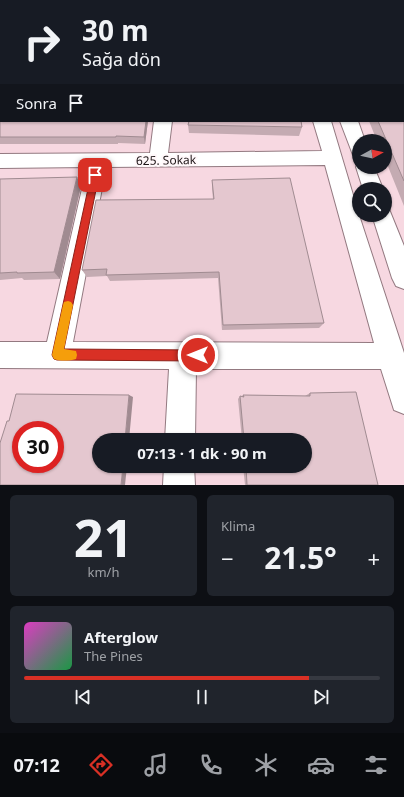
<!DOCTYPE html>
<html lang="tr">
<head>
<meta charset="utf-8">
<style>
  body { margin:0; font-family:"Noto Sans",sans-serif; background:#20242c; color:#f1f3f6; height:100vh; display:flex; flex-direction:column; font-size:15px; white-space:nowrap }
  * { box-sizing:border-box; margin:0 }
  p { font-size:13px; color:#9ea1a6 }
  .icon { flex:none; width:22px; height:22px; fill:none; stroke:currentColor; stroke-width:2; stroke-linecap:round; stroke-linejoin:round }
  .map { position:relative; height:485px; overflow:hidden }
  .side { display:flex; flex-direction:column; gap:10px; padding:10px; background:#0d0f14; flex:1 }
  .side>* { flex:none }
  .hud { position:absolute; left:0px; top:0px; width:404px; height:122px; box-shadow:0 1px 3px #0004; background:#171b24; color:#f1f3f6; overflow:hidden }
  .needle { width:26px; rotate:82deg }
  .controls { position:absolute; left:352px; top:134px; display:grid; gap:8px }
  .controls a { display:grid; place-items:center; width:40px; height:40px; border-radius:50%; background:#171b24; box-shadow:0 1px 3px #0004; font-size:20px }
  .speed { position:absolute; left:12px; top:421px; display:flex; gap:8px; font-size:20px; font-weight:700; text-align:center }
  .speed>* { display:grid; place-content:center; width:52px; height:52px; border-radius:50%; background:#171b24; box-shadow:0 1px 3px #0004; line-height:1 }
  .speed .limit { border:6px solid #d22; background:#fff; color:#111 }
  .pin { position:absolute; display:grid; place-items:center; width:34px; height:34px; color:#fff; margin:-17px; border-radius:8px; box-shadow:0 2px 6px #0006 }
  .me { position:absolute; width:44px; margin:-22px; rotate:270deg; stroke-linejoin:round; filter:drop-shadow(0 0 3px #0008) }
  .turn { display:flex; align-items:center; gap:14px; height:84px; padding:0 16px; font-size:18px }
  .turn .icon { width:52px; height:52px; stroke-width:2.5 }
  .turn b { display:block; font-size:28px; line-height:34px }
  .then { display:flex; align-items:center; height:38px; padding:0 16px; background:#0003; gap:8px; font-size:15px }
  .big { font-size:30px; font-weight:700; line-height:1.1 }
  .side .widget { flex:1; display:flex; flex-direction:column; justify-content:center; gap:6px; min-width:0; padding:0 14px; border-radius:6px; background:#20242c }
  .side .dial { align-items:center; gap:0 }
  .dial b { font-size:52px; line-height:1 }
  .song { display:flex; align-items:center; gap:12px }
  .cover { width:48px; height:48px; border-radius:6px; background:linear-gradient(135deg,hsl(310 70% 55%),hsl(140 70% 35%)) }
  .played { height:4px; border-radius:2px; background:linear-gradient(90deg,#d93025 80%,#363941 80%) }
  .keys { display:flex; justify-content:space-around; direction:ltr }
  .heat { display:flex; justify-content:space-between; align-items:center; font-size:22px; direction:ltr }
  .side .tiles { flex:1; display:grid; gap:10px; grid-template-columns:1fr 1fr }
  .widget:last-child { grid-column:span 2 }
  .trip { position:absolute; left:92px; top:433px; width:220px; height:40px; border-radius:20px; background:#171b24; box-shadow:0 1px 3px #0004; font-weight:700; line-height:40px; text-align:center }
  .menu { display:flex; height:64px; justify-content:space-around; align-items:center; background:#090b0e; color:#9ea1a6 }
  .menu .icon { width:28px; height:28px }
  .menu .on { color:#d93025 }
  .menu b { font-size:18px; color:#f1f3f6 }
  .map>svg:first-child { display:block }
</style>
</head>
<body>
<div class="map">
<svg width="404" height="485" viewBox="0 0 404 485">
  <rect width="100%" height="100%" fill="#fee6ec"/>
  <path fill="#f7d8e1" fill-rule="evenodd" d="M0,94L1,121H403L404,107V485H0ZM359,141H385V167H359ZM359,189H385V215H359ZM21,430H55V464H21ZM99,440H305V466H99Z"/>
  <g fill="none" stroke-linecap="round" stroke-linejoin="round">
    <g stroke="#937980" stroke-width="2">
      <path id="minor" d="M356,0H369V1H357Z
        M1,73V84L0,85V74Z
        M403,102H404V112H403Z
        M154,121H172L168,153L322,151L313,121H331L359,215L404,353V414L394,410L381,369H196L195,440H165L169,369L0,368V342H47L87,167L0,168V154L150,153ZM325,165L374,343L73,342L106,167Z
        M340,121H358L365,141H359V157L353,155Z
        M359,162V167H374L383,189H363L356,167Z
        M385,207L389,209L404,246V289L396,286L392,278L372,215H385Z
        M164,466H194L195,485H163Z"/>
    </g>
    <g stroke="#937980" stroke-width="2">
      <path id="major" d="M29,0H54V1H30Z
        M403,24H404V32H403Z
        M403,41H404V49H403Z"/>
    </g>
    <use href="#minor" fill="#fff" fill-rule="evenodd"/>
    <use href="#major" fill="#fff" fill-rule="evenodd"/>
  </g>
  <path fill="#c4abb2" d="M377,0H404V11H403V1H378Z
    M404,110V206L385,159V141H377L369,121H403Z
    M0,120L1,121H148L145,144L118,143V144H0Z
    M188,125L302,127L299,136L189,133Z
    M0,179L81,186L60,279L24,280L22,278L0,280Z
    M212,180L324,323L319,328L222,330L218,278L110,281L107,276L87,277L82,270L213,199L212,188Z
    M310,393L378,485H245L243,466H305V440H242L238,399L240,396L242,397L243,395L305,396Z"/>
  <path fill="#a08b91" d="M1,38V56L0,57V39Z
    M146,121H148L145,144L144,137Z
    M77,177L81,186L60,279L54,272Z
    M129,395L133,397L129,440H125Z
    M123,466H127L125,485H121Z"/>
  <path fill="#e4c7cf" stroke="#a08b91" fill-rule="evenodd" d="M0,9H1V38L0,39Z
    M403,108L404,110V181L378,121H403Z
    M1,118V121H146L144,137L116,136V137H0V120Z
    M189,121H301L302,127L188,125Z
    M77,177L54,272L17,273V272L0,273V179Z
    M290,178L324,323L223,325L219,272L106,275L107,269L82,270L96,200L214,199L212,180Z
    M356,392L378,485H247L246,466H305V440H244L240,396L244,397L243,395L310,396V393Z
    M16,394L129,395L125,440H99V466H123L121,485H0V443L7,421H9ZM21,430H55V464H21Z"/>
  <path fill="#d93025" stroke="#8d1f18" d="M95,172L99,175L64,349L198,350L201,352L203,355L201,359L198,361L57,360L54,359L52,355L91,175Z"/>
  <path fill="#f59e0b" d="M68,301L71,302L73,305L64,349L76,351L77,355L76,359C69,361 60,361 54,359L52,355L63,305L64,302Z"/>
  <g text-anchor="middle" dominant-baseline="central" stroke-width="4" stroke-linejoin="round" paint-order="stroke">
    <g font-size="12" fill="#1d1416" stroke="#fff8fa">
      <text transform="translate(166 160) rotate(-1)">625. Sokak</text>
    </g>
  </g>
</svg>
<div class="controls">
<a><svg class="needle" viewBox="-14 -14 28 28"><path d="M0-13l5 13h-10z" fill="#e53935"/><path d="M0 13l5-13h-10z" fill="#9ea1a6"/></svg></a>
<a><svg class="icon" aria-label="search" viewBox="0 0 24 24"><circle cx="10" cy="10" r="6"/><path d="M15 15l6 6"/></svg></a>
</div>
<div class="speed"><div class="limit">30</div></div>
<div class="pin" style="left:95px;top:175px;background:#d93025"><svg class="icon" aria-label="arrive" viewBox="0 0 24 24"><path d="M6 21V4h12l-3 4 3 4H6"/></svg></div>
<svg class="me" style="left:198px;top:355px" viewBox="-20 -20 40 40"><circle r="17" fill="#d93025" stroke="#fff" stroke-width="3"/><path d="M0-11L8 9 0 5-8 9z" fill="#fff"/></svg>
<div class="trip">07:13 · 1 dk · 90 m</div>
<div class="hud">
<div class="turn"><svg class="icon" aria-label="right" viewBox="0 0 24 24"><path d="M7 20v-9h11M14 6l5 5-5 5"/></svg><div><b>30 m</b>Sağa dön</div></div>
<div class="then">Sonra<svg class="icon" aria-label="arrive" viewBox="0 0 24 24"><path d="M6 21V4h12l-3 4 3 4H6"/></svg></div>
</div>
</div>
<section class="side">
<div class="tiles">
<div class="widget dial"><b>21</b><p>km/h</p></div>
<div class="widget"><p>Klima</p>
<div class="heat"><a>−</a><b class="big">21.5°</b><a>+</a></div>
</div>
<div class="widget">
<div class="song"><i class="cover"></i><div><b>Afterglow</b><p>The Pines</p></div></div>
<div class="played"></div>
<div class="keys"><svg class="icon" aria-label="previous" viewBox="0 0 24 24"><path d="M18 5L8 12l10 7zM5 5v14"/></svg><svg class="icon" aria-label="pause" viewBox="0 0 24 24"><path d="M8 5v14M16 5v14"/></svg><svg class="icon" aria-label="next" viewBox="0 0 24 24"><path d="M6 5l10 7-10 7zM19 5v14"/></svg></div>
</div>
</div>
</section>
<nav class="menu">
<b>07:12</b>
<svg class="icon on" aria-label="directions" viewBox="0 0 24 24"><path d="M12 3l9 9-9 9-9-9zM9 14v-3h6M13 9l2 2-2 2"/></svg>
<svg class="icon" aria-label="music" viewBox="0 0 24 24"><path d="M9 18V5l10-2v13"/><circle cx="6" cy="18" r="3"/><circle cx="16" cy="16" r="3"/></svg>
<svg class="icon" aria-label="phone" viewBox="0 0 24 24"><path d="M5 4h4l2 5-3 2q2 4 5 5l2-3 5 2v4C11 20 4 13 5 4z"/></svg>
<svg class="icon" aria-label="climate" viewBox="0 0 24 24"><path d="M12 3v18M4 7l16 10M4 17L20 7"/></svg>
<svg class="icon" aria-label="car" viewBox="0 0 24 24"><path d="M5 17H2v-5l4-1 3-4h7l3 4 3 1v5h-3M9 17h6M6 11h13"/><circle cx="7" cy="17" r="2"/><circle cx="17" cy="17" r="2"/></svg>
<svg class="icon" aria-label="filters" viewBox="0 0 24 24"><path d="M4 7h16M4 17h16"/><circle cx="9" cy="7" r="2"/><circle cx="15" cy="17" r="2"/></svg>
</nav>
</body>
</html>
